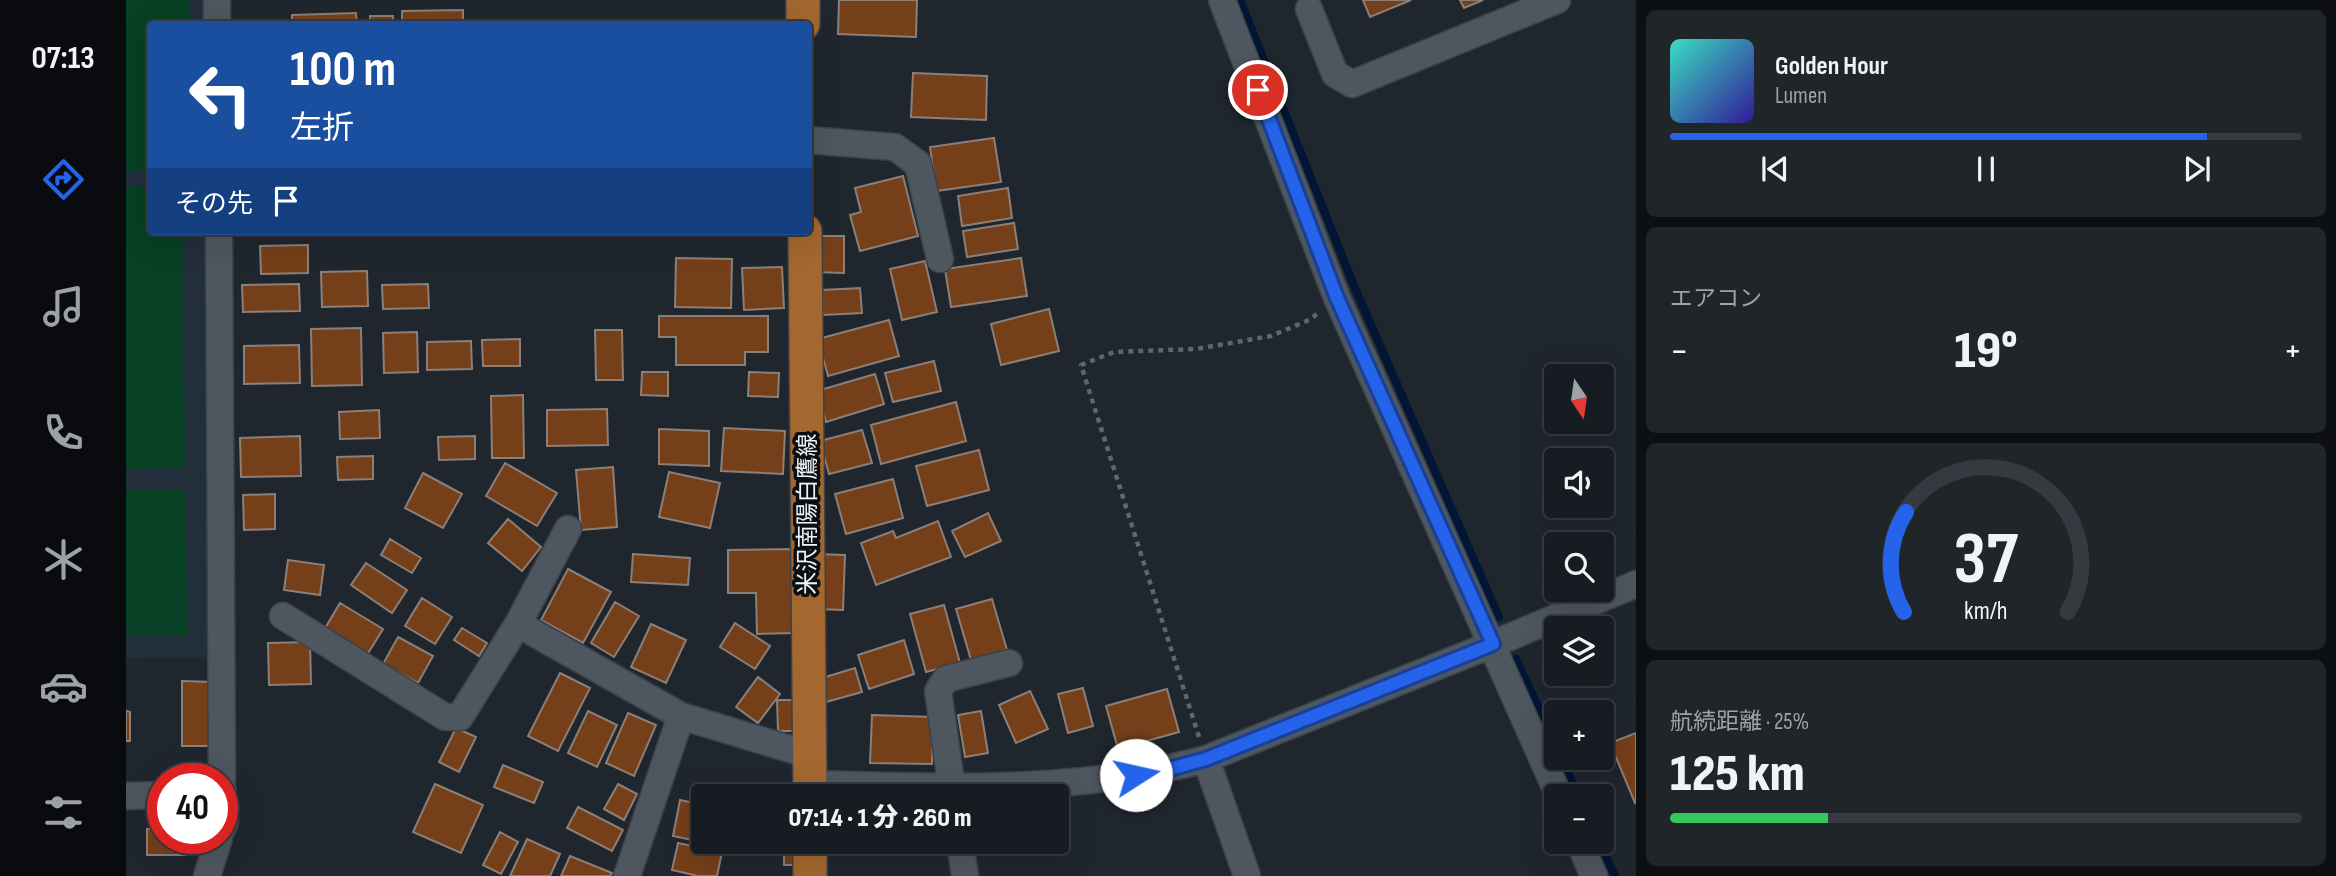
<!DOCTYPE html>
<html lang="ja">
<head>
<meta charset="utf-8">
<style>
  body { margin:0; font-family:"Sofia Sans Condensed","Noto Sans JP",sans-serif; background:#20252a; color:#f1f3f6; height:100vh; display:flex; flex-direction:column; font-size:26px; white-space:nowrap }
  * { box-sizing:border-box; margin:0 }
  p { font-size:23px; color:#9ea1a5 }
  .icon { flex:none; width:38px; height:38px; fill:none; stroke:currentColor; stroke-width:2; stroke-linecap:round; stroke-linejoin:round }
  .map { position:relative; flex:1; overflow:hidden }
  .sheet { display:flex; flex-direction:column; gap:10px; padding:10px; background:#0d0f13; width:700px }
  .sheet>* { flex:none }
  .top-card { position:absolute; left:21px; top:21px; width:665px; height:214px; border-radius:7px; box-shadow:0 7px 28px #0002,0 0 0 2px #363a40; background:#1a4fa0; color:#fff; overflow:hidden }
  .needle { width:46px; rotate:167deg }
  .buttons { position:absolute; left:1418px; top:364px; display:grid; gap:14px }
  .buttons a { display:grid; place-items:center; width:70px; height:70px; border-radius:7px; background:#171c22; box-shadow:0 7px 28px #0002,0 0 0 2px #363a40; font-size:35px }
  .speed { position:absolute; left:21px; top:763px; display:flex; gap:14px; font-size:35px; font-weight:700; text-align:center }
  .speed>* { display:grid; place-content:center; width:91px; height:91px; border-radius:50%; background:#171c22; box-shadow:0 7px 28px #0002,0 0 0 2px #363a40; line-height:1 }
  .speed .limit { border:10px solid #d22; background:#fff; color:#111 }
  .pin { position:absolute; display:grid; place-items:center; width:60px; height:60px; color:#fff; margin:-30px; border:4px solid #fff; border-radius:50%; box-shadow:0 2px 7px #0007 }
  .me { position:absolute; width:77px; margin:-38px; rotate:80deg; stroke-linejoin:round; filter:drop-shadow(0 0 5px #0008) }
  .turn { display:flex; align-items:center; gap:24px; height:147px; padding:0 28px; font-size:32px }
  .turn .icon { width:91px; height:91px; stroke-width:2.5 }
  .turn b { display:block; font-size:49px; line-height:60px }
  .then { display:flex; align-items:center; height:66px; padding:0 28px; background:#0003; gap:14px; font-size:26px }
  .big { font-size:52px; font-weight:800; line-height:1.1 }
  .sheet .widget { flex:1; display:flex; flex-direction:column; justify-content:center; gap:10px; min-width:0; padding:0 24px; border-radius:10px; background:#20252a }
  .sheet .dial { align-items:center; gap:0 }
  .dial svg { height:182px; overflow:visible; fill:none; stroke:#363a40; stroke-width:7; stroke-linecap:round; text-anchor:middle }
  .dial text { fill:#f1f3f6; stroke:none }
  .song { display:flex; align-items:center; gap:21px }
  .cover { width:84px; height:84px; border-radius:10px; background:linear-gradient(135deg,hsl(170 70% 55%),hsl(250 70% 35%)) }
  .played { height:7px; border-radius:4px; background:linear-gradient(90deg,#2563eb 85%,#363a40 85%) }
  .keys { display:flex; justify-content:space-around; direction:ltr }
  .heat { display:flex; justify-content:space-between; align-items:center; font-size:38px; direction:ltr }
  .charge { height:10px; border-radius:5px; background:linear-gradient(90deg,#34c759 25%,#363a40 0) }
  .trip { position:absolute; left:565px; top:784px; width:378px; height:70px; border-radius:7px; background:#171c22; box-shadow:0 7px 28px #0002,0 0 0 2px #363a40; font-weight:800; line-height:70px; text-align:center }
  main { display:flex; flex:1; min-height:0 }
  .dock { display:flex; flex-direction:column; width:126px; justify-content:space-around; align-items:center; background:#090b0e; color:#9ea1a5 }
  .dock .icon { width:49px; height:49px }
  .dock .selected { color:#2563eb }
  .dock b { font-size:32px; color:#f1f3f6 }
  .map>svg:first-child { display:block }
</style>
</head>
<body>
<main>
<nav class="dock">
<b>07:13</b>
<svg class="icon selected" aria-label="directions" viewBox="0 0 24 24"><path d="M12 3l9 9-9 9-9-9zM9 14v-3h6M13 9l2 2-2 2"/></svg>
<svg class="icon" aria-label="music" viewBox="0 0 24 24"><path d="M9 18V5l10-2v13"/><circle cx="6" cy="18" r="3"/><circle cx="16" cy="16" r="3"/></svg>
<svg class="icon" aria-label="phone" viewBox="0 0 24 24"><path d="M5 4h4l2 5-3 2q2 4 5 5l2-3 5 2v4C11 20 4 13 5 4z"/></svg>
<svg class="icon" aria-label="climate" viewBox="0 0 24 24"><path d="M12 3v18M4 7l16 10M4 17L20 7"/></svg>
<svg class="icon" aria-label="car" viewBox="0 0 24 24"><path d="M5 17H2v-5l4-1 3-4h7l3 4 3 1v5h-3M9 17h6M6 11h13"/><circle cx="7" cy="17" r="2"/><circle cx="17" cy="17" r="2"/></svg>
<svg class="icon" aria-label="filters" viewBox="0 0 24 24"><path d="M4 7h16M4 17h16"/><circle cx="9" cy="7" r="2"/><circle cx="15" cy="17" r="2"/></svg>
</nav>
<div class="map">
<svg width="1510" height="876" viewBox="0 0 1510 876">
  <rect width="100%" height="100%" fill="#1f262e"/>
  <path fill="#232e3b" d="M0,0H82V24H24V231H82L81,657L0,659Z"/>
  <path fill="#074024" d="M0,0H63L64,24H24V168L0,173Z
    M14,186L24,193V231H57L59,468L0,469V187Z
    M60,489L61,635H0V490Z"/>
  <g fill="none" stroke-linecap="round" stroke-linejoin="round">
    <path stroke="#011534" stroke-width="8" d="M1114,0L1229,288L1373,617
      M1390,659L1430,746
      M1435,758L1453,796
      M1473,842L1489,876"/>
  </g>
  <path fill="#753f1a" stroke="#8b7f78" stroke-width="2" d="M713,0H791L790,37L712,34Z
    M1237,0H1285L1244,17Z
    M1334,0H1357L1338,8Z
    M337,10V24H276V11Z
    M230,13L231,24H166V15Z
    M244,16H267V24H244Z
    M787,73L861,76L860,120L785,117Z
    M868,138L875,182L810,191L804,147Z
    M777,176L792,236L734,251L724,215L735,212L729,188Z
    M882,188L886,218L836,226L832,196Z
    M888,223L892,249L841,257L837,231Z
    M691,236H718V273L690,272Z
    M182,245V273L135,274L134,246Z
    M550,258L606,259L605,308L549,307Z
    M895,258L901,296L825,307L819,269Z
    M799,261L811,312L776,320L764,269Z
    M656,267L658,308L618,310L616,268Z
    M241,271L242,306L196,307L195,272Z
    M173,284L174,311L117,312L116,285Z
    M302,284L303,308L257,309L256,285Z
    M734,288L736,313L697,315L696,290Z
    M923,309L933,351L875,365L865,324Z
    M533,316H642V352H619V365H550V337H533Z
    M763,320L773,356L702,376L692,339Z
    M235,328L236,385L186,386L185,329Z
    M469,330H496L497,380H470Z
    M291,332L292,372L258,373L257,333Z
    M394,339V366H357L356,340Z
    M345,341L346,369L301,370V342Z
    M173,345L174,383L118,384V346Z
    M808,361L815,391L767,402L759,373Z
    M516,372H542V396L515,395Z
    M623,372L653,373L652,397L622,396Z
    M749,374L758,404L700,422L691,391Z
    M397,395L398,458H366L365,396Z
    M830,402L840,441L755,464L745,425Z
    M481,409L482,445L421,446V410Z
    M253,410L254,438L214,439L213,412Z
    M598,428L659,431L657,474L595,471Z
    M533,429L583,431V466L533,464Z
    M736,430L746,463L703,474L694,441Z
    M174,436L175,476L115,477L114,438Z
    M349,436V459L313,460L312,437Z
    M853,450L863,490L801,506L790,466Z
    M247,456V479L212,480L211,457Z
    M379,463L431,493L411,526L360,496Z
    M487,467L491,527L455,530L450,470Z
    M543,472L594,483L584,528L533,517Z
    M297,473L336,494L317,528L279,508Z
    M767,479L777,518L720,534L709,494Z
    M149,494V529L118,530L117,495Z
    M862,513L875,541L839,557L826,531Z
    M382,519L415,547L396,571L362,543Z
    M812,521L825,557L750,585L735,543L767,531L770,538Z
    M264,539L295,558L286,573L255,555Z
    M668,549L669,633L631,634L630,593H602V550Z
    M507,554L564,558L562,585L505,582Z
    M691,554L719,555L717,610L689,609Z
    M162,560L198,565L194,595L158,590Z
    M240,563L281,590L266,613L225,585Z
    M442,569L485,592L457,643L415,620Z
    M296,598L326,617L309,644L279,626Z
    M866,599L881,650L845,660L830,609Z
    M489,602L513,616L488,657L465,643Z
    M214,603L257,629L241,655L198,630Z
    M818,605L834,663L800,672L784,614Z
    M609,623L644,646L629,669L594,647Z
    M525,624L560,640L540,683L505,667Z
    M336,628L361,643L353,656L328,640Z
    M272,637L307,656L292,683L257,664Z
    M778,640L788,674L743,689L732,655Z
    M184,642L185,684L143,685L142,643Z
    M729,668L736,692L700,702L693,679Z
    M434,673L464,688L432,751L402,736Z
    M632,677L654,694L632,723L610,707Z
    M56,681L87,682V746H56Z
    M957,688L967,726L942,733L932,694Z
    M1041,689L1053,732L992,749L980,706Z
    M904,691L922,729L890,743L873,705Z
    M651,700H670V731H652Z
    M0,711L4,712V741H0Z
    M462,711L491,725L471,767L442,753Z
    M855,711L862,753L839,757L832,715Z
    M502,713L530,725L508,776L480,763Z
    M746,715L807,717L806,764L744,763Z
    M330,728L350,737L333,772L313,762Z
    M1510,733V802L1509,803L1484,743Z
    M377,765L417,782L408,803L368,787Z
    M309,784L357,805L335,853L287,832Z
    M492,784L511,794L498,820L478,809Z
    M554,800L578,805V842H630L628,853L547,836Z
    M452,807L497,830L486,851L441,828Z
    M21,829H37V838H60V855H21Z
    M374,832L392,842L375,874L357,865Z
    M401,839L434,854L424,876H384Z
    M658,842H673V865H658Z
    M552,843L596,852L591,876H572L546,870Z
    M444,856L486,873L484,876H435Z"/>
  <g fill="none" stroke-linecap="round" stroke-linejoin="round">
    <g stroke="#3b4148" stroke-width="29">
      <path id="minor" d="M91,0V24
        M1096,0L1211,298L1433,796
        M1183,9L1209,74L1226,84L1431,0
        M682,140L769,147L792,164L814,259
        M93,231L96,779
        M157,616L319,717H334L392,624L442,529
        M392,624L555,716L684,755
        M1080,759L1121,876
        M684,784C817,787 951,794 1080,759L1367,644L1510,584
        M96,785L99,822L96,829
        M0,796L37,795
        M827,796L812,691L820,679L883,663
        M834,842L839,876
        M1453,842L1468,876
        M81,876L93,838
        M501,876L555,716"/>
    </g>
    <g stroke="#3b4148" stroke-width="36">
      <path id="major" d="M677,0V24
        M679,231L684,796
        M684,876V842"/>
    </g>
    <path stroke="#5f666d" stroke-width="4.5" stroke-dasharray="5 5" stroke-linecap="butt" d="M1073,737L955,365L988,352L1070,349L1145,336L1183,320L1191,314"/>
    <use href="#minor" stroke="#4e565f" stroke-width="26"/>
    <use href="#major" stroke="#a3672f" stroke-width="33"/>
  </g>
  <g fill="none" stroke-linecap="round" stroke-linejoin="round">
    <g stroke="#184099" stroke-width="18">
      <path id="route" d="M1010,775L1036,771L1080,759L1367,644L1211,298L1132,90"/>
    </g>
    <use href="#route" stroke="#2563eb" stroke-width="12"/>
  </g>
  <g text-anchor="middle" dominant-baseline="central" stroke-width="7" stroke-linejoin="round" paint-order="stroke">
    <g font-size="23" fill="#eef3f8" stroke="#0c0f12">
      <text transform="translate(682 514) rotate(-90)">米沢南陽白鷹線</text>
    </g>
  </g>
</svg>
<div class="buttons">
<a><svg class="needle" viewBox="-14 -14 28 28"><path d="M0-13l5 13h-10z" fill="#e53935"/><path d="M0 13l5-13h-10z" fill="#9ea1a5"/></svg></a>
<a><svg class="icon" aria-label="sound" viewBox="0 0 24 24"><path d="M4 9h4l5-4v14l-5-4H4zM17 9q2 3 0 6"/></svg></a>
<a><svg class="icon" aria-label="search" viewBox="0 0 24 24"><circle cx="10" cy="10" r="6"/><path d="M15 15l6 6"/></svg></a>
<a><svg class="icon" aria-label="layers" viewBox="0 0 24 24"><path d="M12 4l9 5-9 5-9-5zM3 14l9 5 9-5"/></svg></a>
<a>+</a>
<a>−</a>
</div>
<div class="speed"><div class="limit">40</div></div>
<div class="pin" style="left:1132px;top:90px;background:#d93025"><svg class="icon" aria-label="arrive" viewBox="0 0 24 24"><path d="M6 21V4h12l-3 4 3 4H6"/></svg></div>
<svg class="me" style="left:1010px;top:775px" viewBox="-20 -20 40 40"><circle r="19" fill="#fff"/><path d="M0-13L10 11 0 6-10 11z" fill="#2563eb"/></svg>
<div class="trip">07:14 · 1 分 · 260 m</div>
<div class="top-card">
<div class="turn"><svg class="icon" aria-label="left" viewBox="0 0 24 24"><path d="M17 20v-9H6M10 6l-5 5 5 5"/></svg><div><b>100 m</b>左折</div></div>
<div class="then">その先<svg class="icon" aria-label="arrive" viewBox="0 0 24 24"><path d="M6 21V4h12l-3 4 3 4H6"/></svg></div>
</div>
</div>
<section class="sheet">
<div class="widget">
<div class="song"><i class="cover"></i><div><b>Golden Hour</b><p>Lumen</p></div></div>
<div class="played"></div>
<div class="keys"><svg class="icon" aria-label="previous" viewBox="0 0 24 24"><path d="M18 5L8 12l10 7zM5 5v14"/></svg><svg class="icon" aria-label="pause" viewBox="0 0 24 24"><path d="M8 5v14M16 5v14"/></svg><svg class="icon" aria-label="next" viewBox="0 0 24 24"><path d="M6 5l10 7-10 7zM19 5v14"/></svg></div>
</div>
<div class="widget"><p>エアコン</p>
<div class="heat"><a>−</a><b class="big">19°</b><a>+</a></div>
</div>
<div class="widget dial"><svg viewBox="0 0 100 80">
<path d="M14 69A42 42 0 1 1 86 69"/>
<path d="M14 69A42 42 0 0 1 15 25" stroke="#2563eb"/>
<text x="50" y="56" font-size="32" font-weight="700">37</text>
<text x="50" y="72" font-size="11">km/h</text>
</svg></div>
<div class="widget"><p>航続距離 · 25%</p><b class="big">125 km</b><div class="charge"></div></div>
</section>
</main>
</body>
</html>
